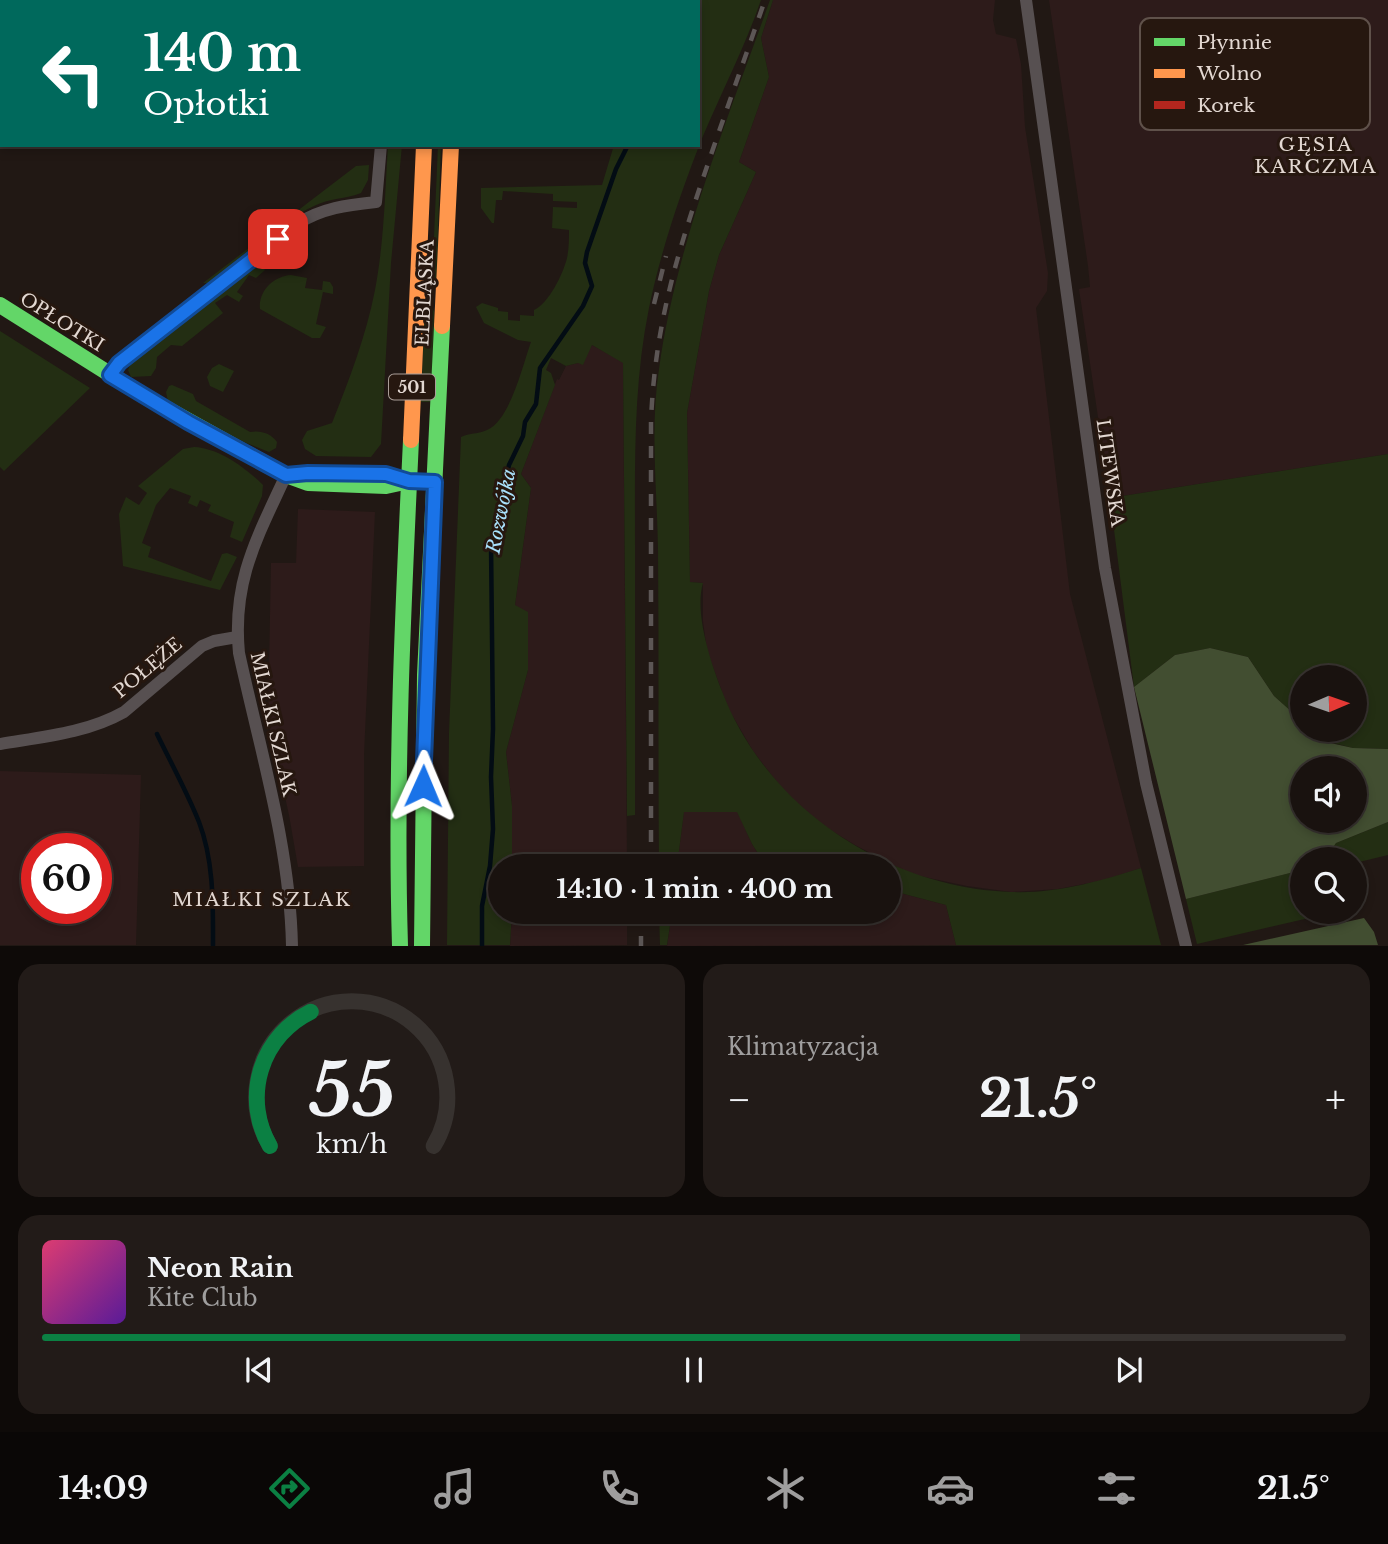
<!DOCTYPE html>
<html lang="pl">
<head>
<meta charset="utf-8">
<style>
  body { margin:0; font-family:"Libre Baskerville",serif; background:#221b18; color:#f1f3f6; height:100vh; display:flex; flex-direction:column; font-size:26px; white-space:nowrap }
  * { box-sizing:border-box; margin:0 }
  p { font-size:23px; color:#9f9e9e }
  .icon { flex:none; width:38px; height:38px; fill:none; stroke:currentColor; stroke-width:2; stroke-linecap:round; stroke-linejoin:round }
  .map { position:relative; height:946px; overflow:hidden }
  .side { display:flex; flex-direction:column; gap:18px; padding:18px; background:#0e0a08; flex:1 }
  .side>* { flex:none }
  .banner { position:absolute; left:0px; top:0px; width:700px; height:147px; box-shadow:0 4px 10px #0003,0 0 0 2px #37322f; background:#00695c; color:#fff; overflow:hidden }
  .needle { width:46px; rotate:88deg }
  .controls { position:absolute; left:1290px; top:665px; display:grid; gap:14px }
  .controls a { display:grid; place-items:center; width:77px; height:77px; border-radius:50%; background:#19120f; box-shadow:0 4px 10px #0003,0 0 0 2px #37322f; font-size:35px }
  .speed { position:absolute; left:21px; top:833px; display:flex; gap:14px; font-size:35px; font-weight:700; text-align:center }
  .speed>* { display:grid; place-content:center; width:91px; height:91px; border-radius:50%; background:#19120f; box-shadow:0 4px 10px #0003,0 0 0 2px #37322f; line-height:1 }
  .speed .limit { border:10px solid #d22; background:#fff; color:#111 }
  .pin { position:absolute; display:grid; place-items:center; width:60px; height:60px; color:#fff; margin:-30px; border-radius:14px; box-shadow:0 4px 10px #0006 }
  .me { position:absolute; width:77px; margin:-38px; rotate:1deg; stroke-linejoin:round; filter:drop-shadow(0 0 5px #0008) }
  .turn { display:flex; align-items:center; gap:24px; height:147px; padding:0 28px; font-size:32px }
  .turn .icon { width:91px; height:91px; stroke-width:2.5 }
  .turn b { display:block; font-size:49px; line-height:60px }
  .big { font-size:52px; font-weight:700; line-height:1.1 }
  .side .widget { flex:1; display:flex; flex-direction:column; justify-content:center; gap:10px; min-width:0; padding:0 24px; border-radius:21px; background:#221b18 }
  .side .dial { align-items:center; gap:0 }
  .dial svg { height:182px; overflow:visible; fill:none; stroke:#37322f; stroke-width:7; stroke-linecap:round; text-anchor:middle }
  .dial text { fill:#f1f3f6; stroke:none }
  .song { display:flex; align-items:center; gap:21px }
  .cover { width:84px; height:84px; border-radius:10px; background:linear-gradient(135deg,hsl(340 70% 55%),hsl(270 70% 35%)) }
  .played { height:7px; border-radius:4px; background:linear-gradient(90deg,#0b8043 75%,#37322f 75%) }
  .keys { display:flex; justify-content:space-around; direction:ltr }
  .heat { display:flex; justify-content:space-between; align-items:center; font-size:38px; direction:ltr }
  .side .tiles { flex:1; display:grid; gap:18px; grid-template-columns:1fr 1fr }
  .widget:last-child { grid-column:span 2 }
  .trip { position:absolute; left:488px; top:854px; width:413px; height:70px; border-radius:35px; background:#19120f; box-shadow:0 4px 10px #0003,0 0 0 2px #37322f; font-weight:700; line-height:70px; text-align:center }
  .tab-bar { display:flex; height:112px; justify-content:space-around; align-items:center; background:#0a0706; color:#9f9e9e }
  .tab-bar .icon { width:49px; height:49px }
  .tab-bar .selected { color:#0b8043 }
  .tab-bar b { font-size:32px; color:#f1f3f6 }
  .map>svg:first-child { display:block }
</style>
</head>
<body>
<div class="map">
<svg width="1388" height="946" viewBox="0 0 1388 946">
  <rect width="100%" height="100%" fill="#211814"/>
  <path fill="#2d1b1a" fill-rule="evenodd" d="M773,0H995L993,20L996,34L1016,39L1021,64L1025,127L1048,273L1047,291L1036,308L1070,594L1141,868L1105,880L1058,889L1011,892L967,886L910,874L855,845L819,823L801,808L780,786L753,751L728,708L707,651L703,621V583L690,582L687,413L709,291L719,255L756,172L739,162L769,77L761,38Z
    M1049,0H1388V454L1110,498L1079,289L1090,287L1088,266Z
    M592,345L623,362L627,866H512V806L506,752L528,670L515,605L531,488L521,474L557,379L559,380L566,366L578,363Z
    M298,509L375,512L364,755V866L298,867L289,815L268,721L271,563H296Z
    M0,771L141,775L136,945H0ZM37,849H96V908H37Z
    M684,811L738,812L752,844L766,866H677Z
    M889,890L946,905L956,945L667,946L672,912H889Z
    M512,912H627V945L510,946Z"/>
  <path fill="#232e13" d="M0,0H114L2,2L0,89Z
    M659,0H761C745,47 722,91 703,136C681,191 661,250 649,308C633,386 635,466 635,545C635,635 635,725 635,815L627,816L623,363L592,345L583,365L578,363L566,366L551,358L546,370L551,373L555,385L521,474L531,488L515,605L528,612V670L506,752L512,806V866H500V912H512L510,945H447L449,733L461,437C469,433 479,434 487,430C510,421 523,364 531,342L518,340L484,323L476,307L482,303L498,308V311L508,312V320L520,321V315L534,316V310C549,303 563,274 567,258C569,249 569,239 569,230L552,228L553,207L577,208V202L553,201V194L503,191L502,200H496L494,223H492L481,208V188L602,185L614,145H698V2H659Z
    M770,0H773L761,38L769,77L739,162L756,172L719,255L709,291L687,413L690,582L703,583C694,613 711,663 722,691C766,808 888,888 1011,892C1056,894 1100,881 1141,868L1161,945H956L946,905L889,890V866H766L752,844L737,812H684L677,866H659C658,760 659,655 658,549C657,489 650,428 659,369C676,245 728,118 770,0Z
    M388,145H402L391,263L381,444L371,457L316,456L305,449L302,440L307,431L332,423C349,380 366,336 375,290C384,243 385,193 388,145Z
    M438,145H441L436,287H434L432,282Z
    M369,165L368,180L361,193C346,199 329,198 314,206C277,223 241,258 209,283H203L356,166Z
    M260,264L265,270L256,278L249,275L237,292L243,296L239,302L227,295L215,303L223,313L182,346L171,345L157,357L156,368L151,376L131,377L128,370L131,363Z
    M291,275L307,278L305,288L322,290L323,281L330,282L333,287V294L323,292L316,324L326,327L320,338H312L260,309C258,291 274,276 291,275Z
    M425,299L434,311L431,402H421Z
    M0,331L90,388L4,471L0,467Z
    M219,364L234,371L223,392L210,386L207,377L212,368Z
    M172,385L193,394L196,401L250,432C260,430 271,433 277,442L276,448L269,452L244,442L168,402L166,392L169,386Z
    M194,447C219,448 246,468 263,485L262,496L242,542L230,537L234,522L208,511L211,505L200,500L197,507L188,503L191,496L170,488L156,505L142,543L151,547L148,557L211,581L222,554L227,553L237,557L220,590L123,566L119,514L126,497L139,505L147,493L138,486L183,449Z
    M1388,454V749L1353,748L1326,741L1312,730H1354V677H1302V721L1274,696L1248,657L1210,648L1175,655L1134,687L1110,498Z
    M1388,822V855L1355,863L1354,859H1325L1336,843Z
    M1302,870V912H1335L1197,944L1186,899Z
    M659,912H672L667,945H660Z"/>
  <path fill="#424e31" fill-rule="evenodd" d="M1210,648L1248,657L1274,696L1302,721V730H1312L1326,742L1353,748L1388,749V822L1336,843L1325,859H1302V870L1186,899L1134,687L1175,655ZM1302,768H1354V821H1302Z
    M1364,918L1374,932L1378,945H1243Z"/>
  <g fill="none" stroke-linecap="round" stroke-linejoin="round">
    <path stroke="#030c14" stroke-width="4.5" d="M673,2L674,0
      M157,734C171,763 187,792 199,822C214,861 213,905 213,945
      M482,946V906L490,866L493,829L491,777L493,729L491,543L509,465L523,436L525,422L536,404L540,368L583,306L592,286L585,263L587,252L616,169L628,145"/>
    <path stroke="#575051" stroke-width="12" d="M377,0V2
      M1026,0L1105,568L1146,783L1186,946
      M110,375L119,363L297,224C322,208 347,205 376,202L381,145
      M286,475C257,538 232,581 239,653C260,750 290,846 292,946
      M0,744C42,737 87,733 124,712L202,646L214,641L237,637"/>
    <path stroke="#63d668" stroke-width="16" d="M458,0V2
      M0,305L151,400L286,475L308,483L386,486L409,481L435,482
      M400,946C395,777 403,609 411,440
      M422,946L425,675L442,326"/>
    <path stroke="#ff974d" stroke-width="16" d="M442,326L451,145
      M411,440L424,145"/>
    <path stroke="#b3261e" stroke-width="16" d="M430,0V2"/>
    <path stroke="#5c5655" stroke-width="4.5" stroke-dasharray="12 12" stroke-linecap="butt" d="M654,304L666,256
      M651,866V421C655,318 681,242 714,146C731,97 748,49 765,0
      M641,912V946"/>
  </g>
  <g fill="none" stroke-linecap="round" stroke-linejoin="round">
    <g stroke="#114b97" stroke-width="18">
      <path id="route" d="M278,239L119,363L110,375L188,422L286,475L308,473L386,474L409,481L435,482L423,786"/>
    </g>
    <use href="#route" stroke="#1a73e8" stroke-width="12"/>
  </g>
  <g text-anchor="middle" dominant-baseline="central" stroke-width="6" stroke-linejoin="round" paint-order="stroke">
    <rect fill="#26170f" stroke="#aa9e98" stroke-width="2" x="389" y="374.5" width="46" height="25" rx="5"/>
    <g font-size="16" font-weight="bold" fill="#e3d8d2">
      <text x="412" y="387">501</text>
    </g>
    <g font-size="18" fill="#e3d8d2" stroke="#26170f">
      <text transform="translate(425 293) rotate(-87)">ELBLĄSKA</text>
      <text transform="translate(62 322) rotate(32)">OPŁOTKI</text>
      <text transform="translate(1110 473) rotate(82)">LITEWSKA</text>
      <text transform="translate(148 668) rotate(-40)">POŁĘŻE</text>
      <text transform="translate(273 724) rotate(77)">MIAŁKI SZLAK</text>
    </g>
    <g font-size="19" letter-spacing="2" fill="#e3d8d2" stroke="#26170f">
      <text x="1316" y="144">GĘSIA<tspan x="1316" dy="22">KARCZMA</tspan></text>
      <text x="262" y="899">MIAŁKI SZLAK</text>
    </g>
    <g font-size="19" font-style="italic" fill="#a9e0fb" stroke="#26170f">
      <text transform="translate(501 511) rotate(-79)">Rozwójka</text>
    </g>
  </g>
  <rect x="1140" y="18" width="230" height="112" rx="10" fill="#26170f" stroke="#5f514a" stroke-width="2"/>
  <rect x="1154" y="38" width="31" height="8" fill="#63d668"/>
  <rect x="1154" y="69" width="31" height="9" fill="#ff974d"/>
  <rect x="1154" y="101" width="31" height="8" fill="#b3261e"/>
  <g font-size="19" fill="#e3d8d2">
    <text x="1197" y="49">Płynnie</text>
    <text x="1197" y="80">Wolno</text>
    <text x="1197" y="112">Korek</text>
  </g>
</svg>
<div class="controls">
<a><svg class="needle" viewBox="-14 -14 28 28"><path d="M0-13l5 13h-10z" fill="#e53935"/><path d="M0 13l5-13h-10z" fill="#9f9e9e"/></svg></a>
<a><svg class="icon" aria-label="sound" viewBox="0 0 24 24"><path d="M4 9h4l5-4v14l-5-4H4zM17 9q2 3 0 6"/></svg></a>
<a><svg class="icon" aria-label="search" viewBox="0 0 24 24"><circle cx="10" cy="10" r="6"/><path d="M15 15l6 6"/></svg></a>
</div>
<div class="speed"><div class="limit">60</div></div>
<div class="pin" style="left:278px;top:239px;background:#d93025"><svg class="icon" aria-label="arrive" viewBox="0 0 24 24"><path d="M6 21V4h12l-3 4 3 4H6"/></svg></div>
<svg class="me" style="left:423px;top:786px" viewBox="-20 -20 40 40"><path d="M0-17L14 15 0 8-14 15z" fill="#1a73e8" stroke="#fff" stroke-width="4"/></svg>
<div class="trip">14:10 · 1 min · 400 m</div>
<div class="banner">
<div class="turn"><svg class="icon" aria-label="left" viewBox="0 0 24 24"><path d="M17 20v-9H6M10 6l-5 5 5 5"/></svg><div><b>140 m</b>Opłotki</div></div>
</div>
</div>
<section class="side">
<div class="tiles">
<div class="widget dial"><svg viewBox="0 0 100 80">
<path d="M14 69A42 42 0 1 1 86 69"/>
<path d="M14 69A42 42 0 0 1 32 10" stroke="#0b8043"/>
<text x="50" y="56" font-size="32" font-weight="700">55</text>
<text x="50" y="72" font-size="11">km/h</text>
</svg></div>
<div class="widget"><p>Klimatyzacja</p>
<div class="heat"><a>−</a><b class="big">21.5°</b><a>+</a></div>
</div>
<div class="widget">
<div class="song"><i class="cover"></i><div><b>Neon Rain</b><p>Kite Club</p></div></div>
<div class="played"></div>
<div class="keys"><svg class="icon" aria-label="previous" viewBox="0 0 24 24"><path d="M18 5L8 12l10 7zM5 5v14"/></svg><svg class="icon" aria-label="pause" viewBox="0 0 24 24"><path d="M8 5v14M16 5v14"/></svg><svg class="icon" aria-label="next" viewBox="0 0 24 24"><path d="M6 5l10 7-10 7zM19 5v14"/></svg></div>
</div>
</div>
</section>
<nav class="tab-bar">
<b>14:09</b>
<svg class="icon selected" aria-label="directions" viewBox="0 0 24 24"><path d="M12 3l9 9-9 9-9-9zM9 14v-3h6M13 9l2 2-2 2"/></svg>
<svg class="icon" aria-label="music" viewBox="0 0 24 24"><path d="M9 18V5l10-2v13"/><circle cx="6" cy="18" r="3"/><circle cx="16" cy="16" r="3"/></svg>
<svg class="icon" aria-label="phone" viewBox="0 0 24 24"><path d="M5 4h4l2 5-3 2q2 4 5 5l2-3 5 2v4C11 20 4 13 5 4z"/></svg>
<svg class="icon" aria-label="climate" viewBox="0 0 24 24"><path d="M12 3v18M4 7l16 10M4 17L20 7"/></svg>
<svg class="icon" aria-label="car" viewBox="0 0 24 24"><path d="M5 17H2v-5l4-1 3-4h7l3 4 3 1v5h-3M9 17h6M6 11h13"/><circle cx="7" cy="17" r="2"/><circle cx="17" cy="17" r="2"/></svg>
<svg class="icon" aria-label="filters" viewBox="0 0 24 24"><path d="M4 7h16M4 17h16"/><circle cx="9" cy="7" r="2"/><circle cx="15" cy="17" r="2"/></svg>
<b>21.5°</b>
</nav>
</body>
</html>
